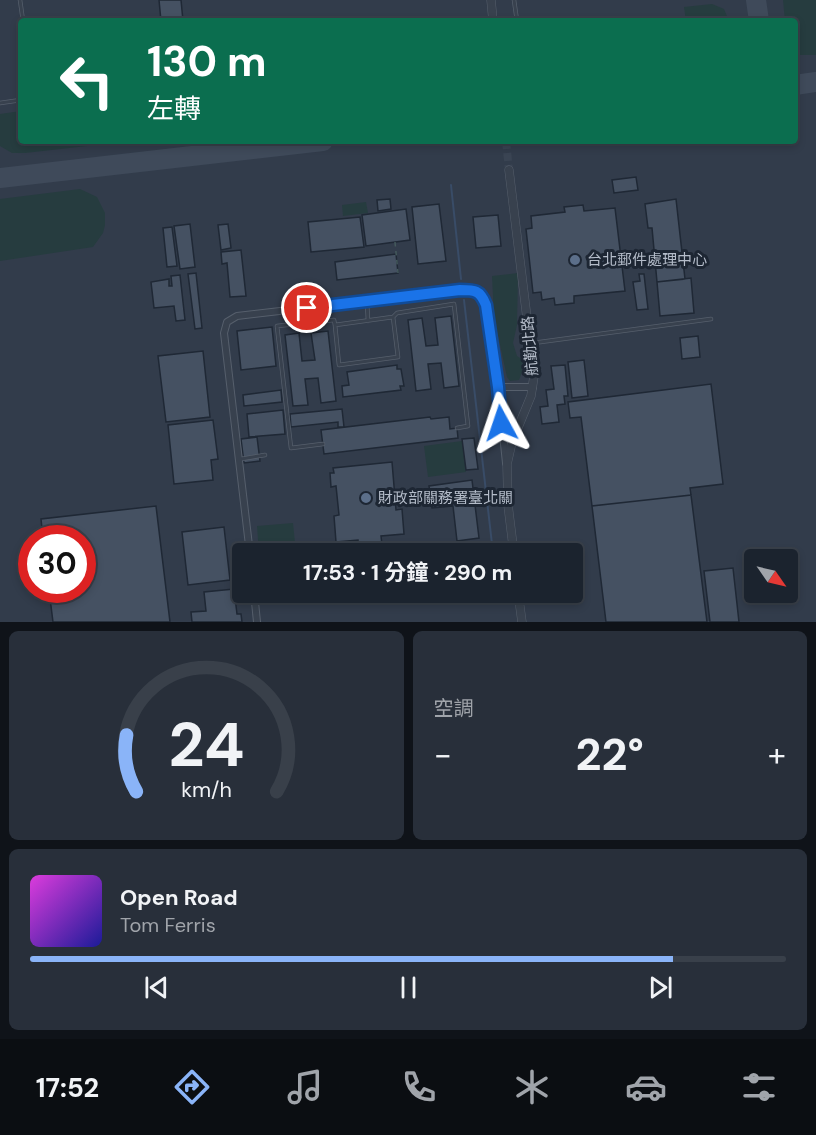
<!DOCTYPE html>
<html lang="zh-TW">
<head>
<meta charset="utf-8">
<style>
  body { margin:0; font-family:"DM Sans","Noto Sans TC",sans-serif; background:#282f3a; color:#f1f3f6; height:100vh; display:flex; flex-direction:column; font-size:22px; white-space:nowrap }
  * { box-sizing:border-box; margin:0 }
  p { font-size:20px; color:#a0a4aa }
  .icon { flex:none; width:33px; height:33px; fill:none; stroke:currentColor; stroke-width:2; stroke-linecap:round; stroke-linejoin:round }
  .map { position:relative; height:622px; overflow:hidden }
  .side { display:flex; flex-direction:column; gap:9px; padding:9px; background:#0f1319; flex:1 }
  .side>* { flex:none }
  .banner { position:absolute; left:18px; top:18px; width:780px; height:126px; border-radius:6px; box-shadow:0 3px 9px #0003,0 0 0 2px #39404a; background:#0b6e4f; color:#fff; overflow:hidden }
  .needle { width:39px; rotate:124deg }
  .fabs { position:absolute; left:744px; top:549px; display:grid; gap:12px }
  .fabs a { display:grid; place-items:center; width:54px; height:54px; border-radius:6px; background:#1b232e; box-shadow:0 3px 9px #0003,0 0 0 2px #39404a; font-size:30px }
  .speed { position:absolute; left:18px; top:525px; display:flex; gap:12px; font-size:30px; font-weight:700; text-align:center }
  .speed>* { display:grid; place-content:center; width:78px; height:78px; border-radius:50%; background:#1b232e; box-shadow:0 3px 9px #0003,0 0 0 2px #39404a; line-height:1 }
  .speed .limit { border:9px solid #d22; background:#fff; color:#111 }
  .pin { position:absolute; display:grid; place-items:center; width:51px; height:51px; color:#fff; margin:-26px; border:3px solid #fff; border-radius:50%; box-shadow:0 2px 6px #0007 }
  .me { position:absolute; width:66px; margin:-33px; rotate:355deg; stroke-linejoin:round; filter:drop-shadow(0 0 4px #0008) }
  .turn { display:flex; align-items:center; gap:21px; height:126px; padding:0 30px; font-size:27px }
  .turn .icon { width:78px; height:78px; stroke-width:2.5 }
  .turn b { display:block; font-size:42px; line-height:51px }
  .big { font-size:45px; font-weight:700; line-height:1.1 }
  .side .widget { flex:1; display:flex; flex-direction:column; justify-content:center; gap:9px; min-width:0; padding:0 21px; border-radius:9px; background:#282f3a }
  .side .dial { align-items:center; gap:0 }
  .dial svg { height:156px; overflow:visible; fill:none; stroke:#39404a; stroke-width:7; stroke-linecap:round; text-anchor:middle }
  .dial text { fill:#f1f3f6; stroke:none }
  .song { display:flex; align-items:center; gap:18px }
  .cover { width:72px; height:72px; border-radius:9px; background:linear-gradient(135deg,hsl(300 70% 55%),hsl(240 70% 35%)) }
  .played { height:6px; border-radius:3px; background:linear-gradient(90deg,#8ab4f8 85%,#39404a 85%) }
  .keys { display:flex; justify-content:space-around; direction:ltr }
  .heat { display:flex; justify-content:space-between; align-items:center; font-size:33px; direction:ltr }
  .side .tiles { flex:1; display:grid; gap:9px; grid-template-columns:1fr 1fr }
  .widget:last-child { grid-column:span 2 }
  .trip { position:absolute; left:232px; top:543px; width:351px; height:60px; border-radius:6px; background:#1b232e; box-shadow:0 3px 9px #0003,0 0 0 2px #39404a; font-weight:700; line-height:60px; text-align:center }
  .dock { display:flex; height:96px; justify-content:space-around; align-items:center; background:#0b0e12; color:#a0a4aa }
  .dock .icon { width:42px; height:42px }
  .dock .selected { color:#8ab4f8 }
  .dock b { font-size:27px; color:#f1f3f6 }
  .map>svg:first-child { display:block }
</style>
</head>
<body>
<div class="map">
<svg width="816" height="622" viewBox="0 0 816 622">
  <rect width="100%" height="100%" fill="#242f3e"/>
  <path fill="#323c4b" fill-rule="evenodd" d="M0,0H816V622H0ZM21,21H795V141H21ZM32,538H82V590H32ZM243,554H573V592H243ZM754,560H788V592H754Z"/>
  <path fill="#263c3f" d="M783,0H816V55H800L795,51V21H785Z
    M712,4L724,9L729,21H686L684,7Z
    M21,111V141H131L25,153H12L0,146V114Z
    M80,189L97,197L105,213V225L103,233L93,247L0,261V199Z
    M366,202L368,213L343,216L342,205Z
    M518,273L517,325L513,343L517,356L523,360L522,372L519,380L510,381L507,377L494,317L492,276Z
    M462,441L466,472L428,477L424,446Z
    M293,523L296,553H259L257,526Z"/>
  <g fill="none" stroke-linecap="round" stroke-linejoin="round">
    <path stroke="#394c67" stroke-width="2" d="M451,185L461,279
      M464,300L492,544"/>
    <path stroke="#3f4a5a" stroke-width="20" d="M756,0L759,21
      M795,85L816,82
      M0,178L323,141"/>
  </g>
  <path fill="#455162" stroke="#1f2835" stroke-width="1.5" d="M159,0H181L183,21H161Z
    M636,177L638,190L614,193L612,180Z
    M390,199L391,209L378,211L377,200Z
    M676,199L685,279L657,282L652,228H648L645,204Z
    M439,204L446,261L418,264L412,207Z
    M583,205L584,211L615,208L625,291L574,296V303L555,305L554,298L542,300L541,292L533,293L526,229L532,228L531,216L565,212L564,207Z
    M406,209L410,240L366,246L362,215Z
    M498,215L501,246L476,248L473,217Z
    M360,217L364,247L311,252L308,222Z
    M190,224L195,267L180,269L174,226Z
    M228,224L231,248L221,250L218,225Z
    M172,227L177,266L167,267L163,228Z
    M241,250L246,296L230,297L227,263L222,264L221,252Z
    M396,254L398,273L337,280L335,262Z
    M196,273L202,328L195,329L188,274Z
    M639,274H644L648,309L637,310L633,282L640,281Z
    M180,275L185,320L176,321L174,306L154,308L151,282L169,279V286H172L171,276Z
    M691,278L694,313L660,316L657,282Z
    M451,316L459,386L444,388L441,363L428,364L431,389L416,391L408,320L422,318L426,346L438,345L435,318Z
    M272,327L276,366L241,370L237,331Z
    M328,331L336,401L321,403L318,378L305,379L308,405L293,406L285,335L299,333L302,361L315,360L311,333Z
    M698,336L700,357L682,359L680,338Z
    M203,351L210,417L166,422L158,356Z
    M584,360L588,396L572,398L568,362Z
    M397,365V369H401L404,386H400L401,390L343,397L342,386L349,385L347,372Z
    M565,365L568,396H564L565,404L557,405L559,422L542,424L540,407L548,406L546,390L554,389L551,366Z
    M711,384L723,484L690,488L691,495L592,506L581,417L570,418L568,402Z
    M281,390L282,402L244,406L243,395Z
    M342,409L344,427H338V422L291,427L290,414Z
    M283,410L285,434L249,437L247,414Z
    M430,417L431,419L449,417L450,429L457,428L458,438L324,454L321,430Z
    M213,420L218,459L211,460L213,480L174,484L168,425Z
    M257,437L260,461L244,463L241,439Z
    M474,438L478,469L466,470L462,439Z
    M392,462L396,510L402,509L404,534L381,536L383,554H359L358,540L336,542L334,516L339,515L336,486L331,487L330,473H334L333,468Z
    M472,480L479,538L457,541L453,506L432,508L429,486Z
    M691,495L707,622H606L592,506Z
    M156,506L170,622H53L49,590H82V538H43L41,519Z
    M224,527L230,580L188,585L182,532Z
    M733,568L739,622H710L704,571Z
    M234,589L237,614H241L242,622H192L191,612L206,611L204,592Z"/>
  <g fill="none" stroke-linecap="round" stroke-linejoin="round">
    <path stroke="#3a4453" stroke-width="8" stroke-dasharray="8 4" stroke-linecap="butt" d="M506,141L509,170"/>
    <g stroke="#565f6c" stroke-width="4.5">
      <path id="service" d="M20,0L23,21
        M514,0L517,21
        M0,103L21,100
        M367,302L368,321
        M393,317L397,313L454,304L468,426L457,428
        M393,317L398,357L339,365L335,325Z
        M533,343L711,319
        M323,444L291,448L277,326L334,320L335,325
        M241,459L265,455
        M393,547L411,545
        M382,548L393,547L394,554
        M352,554V551L359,550"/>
    </g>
    <g stroke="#565f6c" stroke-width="8">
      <path id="minor" d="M498,387H533
        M250,554L224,333L227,322L237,316L460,290C475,290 480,290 486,305L498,387L506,463
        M254,592L257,622"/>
    </g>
    <g stroke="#565f6c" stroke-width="9">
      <path id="tertiary" d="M491,0L493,21
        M509,170L534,376L531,396L512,442L507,464L508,505L514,554
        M518,592L522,622"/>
    </g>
    <path stroke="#44595c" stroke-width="1.5" stroke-dasharray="4.5 4.5" stroke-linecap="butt" d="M395,242L398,273"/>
    <use href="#service" stroke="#38414e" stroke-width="3"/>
    <use href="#minor" stroke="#38414e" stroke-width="6"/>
    <use href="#tertiary" stroke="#38414e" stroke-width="8"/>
  </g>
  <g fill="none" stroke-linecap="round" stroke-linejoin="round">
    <g stroke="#114b97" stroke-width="15">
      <path id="route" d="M307,308L460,290C475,290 480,290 486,305L498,387L501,423"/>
    </g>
    <use href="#route" stroke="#1a73e8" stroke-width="10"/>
  </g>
  <g fill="#5c6f8a" stroke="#1d2633" stroke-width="2">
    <circle cx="575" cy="260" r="6"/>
    <circle cx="366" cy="498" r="6"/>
  </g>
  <g text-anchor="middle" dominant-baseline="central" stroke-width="6" stroke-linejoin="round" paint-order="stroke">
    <g font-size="15" fill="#b4bcc9" stroke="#1d2633" text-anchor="start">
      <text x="587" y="260">台北郵件處理中心</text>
      <text x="378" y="498">財政部關務署臺北關</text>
    </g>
    <g font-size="15" fill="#b4bcc9" stroke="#1d2633">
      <text transform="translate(530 346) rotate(-95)">航勤北路</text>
    </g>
  </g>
</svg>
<div class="fabs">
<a><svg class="needle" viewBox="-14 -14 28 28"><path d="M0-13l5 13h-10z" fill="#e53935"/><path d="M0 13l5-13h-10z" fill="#a0a4aa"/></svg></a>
</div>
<div class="speed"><div class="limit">30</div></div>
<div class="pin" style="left:307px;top:308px;background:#d93025"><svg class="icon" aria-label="arrive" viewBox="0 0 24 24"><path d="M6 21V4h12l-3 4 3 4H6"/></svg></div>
<svg class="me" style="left:501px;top:423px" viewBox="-20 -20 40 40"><path d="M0-17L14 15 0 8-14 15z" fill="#1a73e8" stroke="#fff" stroke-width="4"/></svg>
<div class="trip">17:53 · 1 分鐘 · 290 m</div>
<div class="banner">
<div class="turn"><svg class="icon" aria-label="left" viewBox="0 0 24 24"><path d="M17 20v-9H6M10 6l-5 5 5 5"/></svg><div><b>130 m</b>左轉</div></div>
</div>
</div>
<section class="side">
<div class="tiles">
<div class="widget dial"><svg viewBox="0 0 100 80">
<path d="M14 69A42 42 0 1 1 86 69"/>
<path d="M14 69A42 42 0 0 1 9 40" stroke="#8ab4f8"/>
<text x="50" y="56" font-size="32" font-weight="700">24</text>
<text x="50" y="72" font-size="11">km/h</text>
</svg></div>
<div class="widget"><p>空調</p>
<div class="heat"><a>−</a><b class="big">22°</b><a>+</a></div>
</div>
<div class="widget">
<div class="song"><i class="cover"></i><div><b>Open Road</b><p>Tom Ferris</p></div></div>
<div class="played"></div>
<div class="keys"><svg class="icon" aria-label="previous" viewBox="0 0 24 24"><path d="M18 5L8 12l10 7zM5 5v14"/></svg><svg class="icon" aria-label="pause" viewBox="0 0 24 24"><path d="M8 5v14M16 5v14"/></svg><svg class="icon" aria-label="next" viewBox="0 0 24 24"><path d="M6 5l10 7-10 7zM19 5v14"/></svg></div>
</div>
</div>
</section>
<nav class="dock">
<b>17:52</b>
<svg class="icon selected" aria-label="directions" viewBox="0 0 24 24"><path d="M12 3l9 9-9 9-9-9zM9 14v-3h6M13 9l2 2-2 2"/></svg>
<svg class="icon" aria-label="music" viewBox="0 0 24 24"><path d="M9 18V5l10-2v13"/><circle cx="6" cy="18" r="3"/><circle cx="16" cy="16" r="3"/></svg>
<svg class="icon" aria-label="phone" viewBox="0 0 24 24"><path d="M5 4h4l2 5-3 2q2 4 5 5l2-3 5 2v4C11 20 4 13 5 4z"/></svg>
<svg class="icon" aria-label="climate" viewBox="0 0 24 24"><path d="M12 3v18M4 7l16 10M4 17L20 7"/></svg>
<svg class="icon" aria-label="car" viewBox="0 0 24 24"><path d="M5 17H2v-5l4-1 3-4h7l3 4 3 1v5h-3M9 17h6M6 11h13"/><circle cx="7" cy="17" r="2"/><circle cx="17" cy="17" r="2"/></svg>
<svg class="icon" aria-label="filters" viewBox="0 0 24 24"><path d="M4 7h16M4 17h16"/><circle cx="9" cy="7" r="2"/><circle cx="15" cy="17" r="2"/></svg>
</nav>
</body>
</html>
